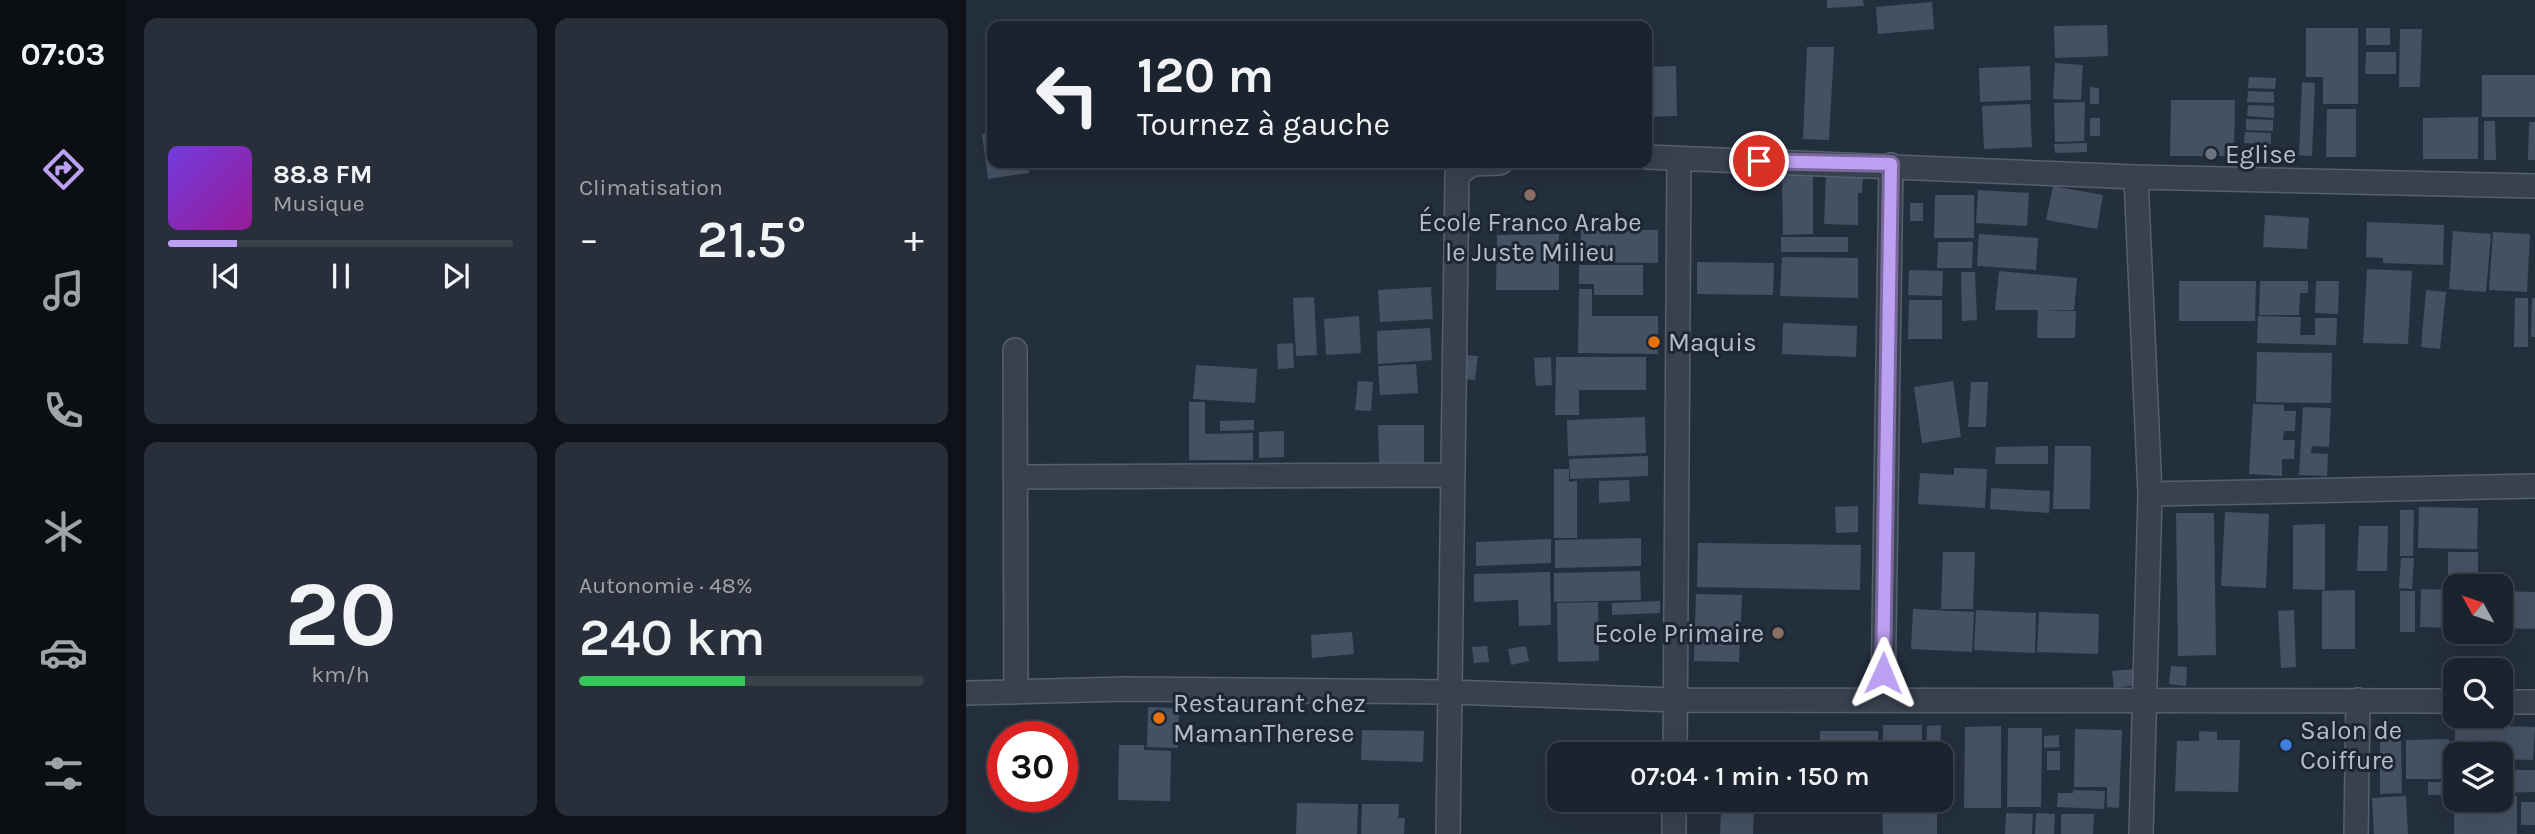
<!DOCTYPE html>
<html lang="fr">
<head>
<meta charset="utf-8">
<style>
  body { margin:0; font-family:Karla,sans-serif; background:#282f3a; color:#f1f3f6; height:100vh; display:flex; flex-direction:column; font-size:26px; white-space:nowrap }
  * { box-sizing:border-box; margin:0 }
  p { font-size:23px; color:#a0a4aa }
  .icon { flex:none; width:38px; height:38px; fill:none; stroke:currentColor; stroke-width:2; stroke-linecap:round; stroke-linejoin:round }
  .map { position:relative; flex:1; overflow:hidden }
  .side { display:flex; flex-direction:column; gap:18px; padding:18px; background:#0f1319; width:840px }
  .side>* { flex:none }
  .banner { position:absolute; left:21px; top:21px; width:665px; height:147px; border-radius:14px; box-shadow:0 7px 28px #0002,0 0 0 2px #39404a; background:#1b232e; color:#f1f3f6; overflow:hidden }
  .needle { width:46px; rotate:310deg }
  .tools { position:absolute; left:1477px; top:574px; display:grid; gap:14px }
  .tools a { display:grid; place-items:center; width:70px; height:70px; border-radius:14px; background:#1b232e; box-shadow:0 7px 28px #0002,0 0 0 2px #39404a; font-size:35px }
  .speed { position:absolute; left:21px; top:721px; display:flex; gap:14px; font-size:35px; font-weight:700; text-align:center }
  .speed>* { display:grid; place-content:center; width:91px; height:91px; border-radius:50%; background:#1b232e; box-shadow:0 7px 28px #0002,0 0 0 2px #39404a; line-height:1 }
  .speed .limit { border:10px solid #d22; background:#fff; color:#111 }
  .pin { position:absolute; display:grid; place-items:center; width:60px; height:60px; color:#fff; margin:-30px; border:4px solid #fff; border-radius:50%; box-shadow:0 2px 7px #0007 }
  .me { position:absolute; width:77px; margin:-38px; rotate:1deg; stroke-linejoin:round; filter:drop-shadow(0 0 5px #0008) }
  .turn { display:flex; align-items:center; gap:24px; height:147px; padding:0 35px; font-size:32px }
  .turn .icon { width:91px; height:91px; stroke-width:2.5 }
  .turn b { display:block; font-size:49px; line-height:60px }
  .big { font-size:52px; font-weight:600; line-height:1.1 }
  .side .widget { flex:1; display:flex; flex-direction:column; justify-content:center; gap:10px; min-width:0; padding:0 24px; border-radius:14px; background:#282f3a }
  .side .dial { align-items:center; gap:0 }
  .dial b { font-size:91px; line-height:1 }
  .song { display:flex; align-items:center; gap:21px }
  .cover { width:84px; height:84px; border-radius:10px; background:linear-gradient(135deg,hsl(260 70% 55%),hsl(300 70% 35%)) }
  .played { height:7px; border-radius:4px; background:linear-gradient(90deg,#bca0f2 20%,#39404a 20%) }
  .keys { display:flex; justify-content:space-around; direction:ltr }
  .heat { display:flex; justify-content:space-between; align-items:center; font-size:38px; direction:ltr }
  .charge { height:10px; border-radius:5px; background:linear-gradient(90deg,#34c759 48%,#39404a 0) }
  .side .tiles { flex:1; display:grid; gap:18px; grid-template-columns:repeat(2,1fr) }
  .trip { position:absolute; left:581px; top:742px; width:406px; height:70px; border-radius:14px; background:#1b232e; box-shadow:0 7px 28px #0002,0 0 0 2px #39404a; font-weight:600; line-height:70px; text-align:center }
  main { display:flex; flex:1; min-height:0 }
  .tabs { display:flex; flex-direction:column; width:126px; justify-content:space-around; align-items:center; background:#0b0e12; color:#a0a4aa }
  .tabs .icon { width:49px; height:49px }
  .tabs .on { color:#bca0f2 }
  .tabs b { font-size:32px; color:#f1f3f6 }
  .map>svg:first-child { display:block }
</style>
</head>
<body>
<main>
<nav class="tabs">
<b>07:03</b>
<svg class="icon on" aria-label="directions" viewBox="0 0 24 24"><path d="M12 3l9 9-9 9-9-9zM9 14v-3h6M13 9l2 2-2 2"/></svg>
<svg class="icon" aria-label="music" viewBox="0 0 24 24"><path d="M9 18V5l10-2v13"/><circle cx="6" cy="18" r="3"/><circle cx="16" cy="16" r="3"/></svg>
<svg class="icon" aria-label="phone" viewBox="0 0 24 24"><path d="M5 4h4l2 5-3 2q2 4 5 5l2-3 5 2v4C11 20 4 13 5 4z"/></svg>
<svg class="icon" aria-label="climate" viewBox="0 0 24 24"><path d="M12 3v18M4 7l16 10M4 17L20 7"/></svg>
<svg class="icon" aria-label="car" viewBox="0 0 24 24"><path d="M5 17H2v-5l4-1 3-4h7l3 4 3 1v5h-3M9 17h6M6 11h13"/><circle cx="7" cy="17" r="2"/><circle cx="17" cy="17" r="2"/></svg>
<svg class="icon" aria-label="filters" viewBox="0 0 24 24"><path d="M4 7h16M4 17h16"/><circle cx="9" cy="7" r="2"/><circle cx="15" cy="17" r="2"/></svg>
</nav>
<section class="side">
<div class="tiles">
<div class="widget">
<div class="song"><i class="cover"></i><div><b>88.8 FM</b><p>Musique</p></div></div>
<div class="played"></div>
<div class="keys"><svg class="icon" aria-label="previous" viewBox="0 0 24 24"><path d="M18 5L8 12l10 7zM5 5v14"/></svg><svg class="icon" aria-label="pause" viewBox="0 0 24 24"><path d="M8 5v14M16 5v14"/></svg><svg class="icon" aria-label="next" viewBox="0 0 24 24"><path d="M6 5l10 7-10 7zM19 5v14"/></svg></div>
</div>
<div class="widget"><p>Climatisation</p>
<div class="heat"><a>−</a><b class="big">21.5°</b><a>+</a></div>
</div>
<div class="widget dial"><b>20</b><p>km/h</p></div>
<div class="widget"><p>Autonomie · 48%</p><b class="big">240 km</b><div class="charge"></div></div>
</div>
</section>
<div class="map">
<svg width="1569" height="834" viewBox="0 0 1569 834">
  <rect width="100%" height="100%" fill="#242f3e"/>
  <path fill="#455162" d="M861,0H897L898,6L861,8Z
    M966,2L968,29L912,34L910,7Z
    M1141,25L1142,56L1089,58L1088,26Z
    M1340,28H1392V104H1357V77H1340Z
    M1400,28H1424V45H1400Z
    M1434,29H1456L1454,87H1433Z
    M841,47H868L863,140L837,139Z
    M1400,52H1430V74H1399Z
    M1089,63L1117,65L1115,100L1087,99Z
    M710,66L711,116L681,117V67Z
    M1064,66L1065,100L1014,102L1013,68Z
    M1516,75H1569V117H1516Z
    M1283,77L1310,78L1309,89L1282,88Z
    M1336,82L1349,83L1346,156L1333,155Z
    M1124,87L1133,88V104H1124Z
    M1282,91L1308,92V103L1281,102Z
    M1205,100H1269L1268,156H1204Z
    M1119,102L1118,141L1089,142L1088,103Z
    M1064,104L1066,147L1018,149L1016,106Z
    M1282,105L1308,106V118L1281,116Z
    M1361,109H1390V157H1360Z
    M1512,117V159H1457V118Z
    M1124,118H1134V136H1124Z
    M1280,119L1307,120V131L1280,130Z
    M1518,121H1529L1530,160H1518Z
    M1563,122H1569V160H1562Z
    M1279,132L1305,133V144L1278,143Z
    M26,133V163H61L63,173L22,179L16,134Z
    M1121,143V152L1089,153L1088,144Z
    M847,174V234L817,235L816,175Z
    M860,175L897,176L896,193H892V225L858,224Z
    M1087,186L1137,195L1131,229L1080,220Z
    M1012,190L1063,193L1061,226L1010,223Z
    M969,195H1008V238H968Z
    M944,203H957V221H944Z
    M1299,215L1343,218L1341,249L1297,247Z
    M1401,222L1478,225L1477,265L1417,263V258L1400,257Z
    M615,230H692V263L614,262Z
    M1487,231L1525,234L1520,292L1483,289Z
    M1527,232L1564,234L1561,292L1523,290Z
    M593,234V290H530L531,235Z
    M1013,234L1072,238L1070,270L1011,266Z
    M815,237H882V252H815Z
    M972,242H1007L1006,268H971Z
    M816,257L892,258V298L814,296Z
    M731,262L808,263L807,295L731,294Z
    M613,265H677V295H628V284H613Z
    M1401,269L1446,271L1442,344L1397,343Z
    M943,270L977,271L976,296L942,295Z
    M1033,271L1111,278L1108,310H1029Z
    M995,272H1009L1011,320L996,321Z
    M1213,281H1290L1289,321H1213Z
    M1294,281H1342V293H1334L1333,315H1293Z
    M1350,281H1373L1372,314L1349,313Z
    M465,287L467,319L414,322L412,290Z
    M613,289H626V316H692V354L612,353Z
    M1460,290L1480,292L1474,349L1455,347Z
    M348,297L351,355L330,356L327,298Z
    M1549,298H1562V347H1548Z
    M1566,298H1569V337H1565Z
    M943,300H976V339H942Z
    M1072,310L1110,311L1109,338H1071Z
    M393,316L395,353L360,355L358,319Z
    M1292,316L1335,317L1334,335H1349V318H1371L1370,345L1291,343Z
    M817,323L891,326L890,357L816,354Z
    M464,328L466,360L412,364L411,331Z
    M327,343L328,368L312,369L311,344Z
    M1291,352L1366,353L1365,403L1290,402Z
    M498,355L512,356L509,380L495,379Z
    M585,357L586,385L570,386L568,358Z
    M590,357H680V390H613V415H589Z
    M450,364L452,393L414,395L412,366Z
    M230,365L291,369L289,403L227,399Z
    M392,381L407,382L405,411L389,410Z
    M987,381L995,437L956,443L948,387Z
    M1005,382H1022L1020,427H1002Z
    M223,402H239V434L287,433V460H223Z
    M1287,404L1318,405V411H1330L1329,431H1318L1317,440H1329L1328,459H1316V476L1283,474Z
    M1337,407L1365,408L1363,447L1346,446L1345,453L1362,454L1361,476L1333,475Z
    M679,417L680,453L602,456L601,420Z
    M288,420V430L254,431V421Z
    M412,425H458V462L413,463Z
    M318,431V457L293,458V432Z
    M1082,446V464H1029L1030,447Z
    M1089,446H1125L1124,509H1087Z
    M682,456V476L604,479L603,459Z
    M988,468L1021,469L1019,508L952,504L954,473L988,475Z
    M588,469H603V482L611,481V538H588Z
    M663,480L664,501L633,503V481Z
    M1025,488L1084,491L1083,513L1024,509Z
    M892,506V532L870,533L869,507Z
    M1453,507L1512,508L1511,549L1452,548Z
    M1434,510H1448L1447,556H1434Z
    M1259,512L1303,514L1300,588L1255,586Z
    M1210,513H1248L1250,655L1212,656Z
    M1359,524V590L1327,589V525Z
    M1393,526H1422L1421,571H1391Z
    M675,538V566L589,568V540Z
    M585,539V563L510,566V542Z
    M732,543L895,545L894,590L731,587Z
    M977,552H1009L1007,609H975Z
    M1482,552H1512V586L1482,587Z
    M1435,558H1448L1446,589L1433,588Z
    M674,571L675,600L588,602V573Z
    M584,572L585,625L553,626L552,600L508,602V574Z
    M1455,589L1489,590V628L1454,627Z
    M1389,590V649H1356V591Z
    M1434,591H1449V632H1434Z
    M1535,591L1569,592V629L1535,628Z
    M730,594L776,595L773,662L728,661Z
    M694,601V613L646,615V603Z
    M632,602L633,661L592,662L591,603Z
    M947,609L1008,612L1006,652L945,649Z
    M1010,610L1070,613L1069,653L1008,650Z
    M1328,610L1330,667L1315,668L1312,611Z
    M1073,612L1133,614L1132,654L1071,652Z
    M386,632L388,654L346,658L345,635Z
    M521,646L523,662L508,663L506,647Z
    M560,646L563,661L545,665L542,649Z
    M1205,666L1221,667L1220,686L1203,684Z
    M1170,669L1172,685L1148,688L1146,671Z
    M182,707L213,708L212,748L181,747Z
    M917,725H956V754H917Z
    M975,725L974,754H960L961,726Z
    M1489,725L1569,727L1567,760L1535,759V754H1489Z
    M1035,726V808H998L999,727Z
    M1042,728H1076L1075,807H1041Z
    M1109,729L1156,730L1153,808L1141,807V787H1108Z
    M396,730L458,731L457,762L395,760Z
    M854,731H912V754H854Z
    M1233,731L1251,732V740H1274L1272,792L1209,791L1211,741H1233Z
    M1093,735V747L1078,748V736Z
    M1435,738L1436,793L1414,794V739Z
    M1483,739V779H1440V740Z
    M153,745H178V750L205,751L204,801L152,800Z
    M1081,751H1094V770H1081Z
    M1535,770H1569V792L1535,793Z
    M1462,782H1479V795H1462Z
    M1107,790L1139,791L1138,809L1091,807L1092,793H1107Z
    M1440,796L1442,834H1408L1406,798Z
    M1551,796V834H1488V811H1506V800Z
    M728,800H787V806L728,802Z
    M866,800H899V806H866Z
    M916,800H971V834H917Z
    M1555,802H1569V825H1555Z
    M331,803L392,804L391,834H330Z
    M396,804H433L432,818H439L438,834H395Z
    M755,810H788L787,834H754Z
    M1040,813L1067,814L1066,834H1039Z
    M1070,813L1089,814L1088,834H1069Z
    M1095,814H1128L1127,834H1095Z"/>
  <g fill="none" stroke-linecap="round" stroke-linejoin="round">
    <g stroke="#565f6c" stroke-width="26">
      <path id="minor" d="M681,157L1170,177L1569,186
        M1170,177L1184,494L1175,834
        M49,350L50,692
        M49,477L487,475
        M1184,494L1569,486
        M0,693L160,689L485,692L709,700L1489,701
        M917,700L925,165
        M1535,702H1569
        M709,754L713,159
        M482,834L491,175L506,164L534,163
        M708,834V800
        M1390,834L1392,700"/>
    </g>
    <use href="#minor" stroke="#38414e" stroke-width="23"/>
  </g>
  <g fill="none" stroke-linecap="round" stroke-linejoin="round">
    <g stroke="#7a689d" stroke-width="18">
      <path id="route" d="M793,161L925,164L917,673"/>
    </g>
    <use href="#route" stroke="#bca0f2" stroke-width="12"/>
  </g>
  <circle fill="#6b7280" stroke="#1d2633" stroke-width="2.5" cx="1245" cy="154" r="7"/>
  <g fill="#8d6e63" stroke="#1d2633" stroke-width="2.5">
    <circle cx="564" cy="195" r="7"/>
    <circle cx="812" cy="633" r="7"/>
  </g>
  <g fill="#e8710a" stroke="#1d2633" stroke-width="2.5">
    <circle cx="688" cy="342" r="7"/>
    <circle cx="193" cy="718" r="7"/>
  </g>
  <circle fill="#3f7fe0" stroke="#1d2633" stroke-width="2.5" cx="1320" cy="745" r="7"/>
  <g text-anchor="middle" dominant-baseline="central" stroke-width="6" stroke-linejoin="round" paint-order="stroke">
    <g font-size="26" fill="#b4bcc9" stroke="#1d2633" text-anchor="start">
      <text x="1259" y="154">Eglise</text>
      <text x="564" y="222" text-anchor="middle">École Franco Arabe<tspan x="564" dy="30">le Juste Milieu</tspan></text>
      <text x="702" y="342">Maquis</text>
      <text x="798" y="633" text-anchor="end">Ecole Primaire</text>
      <text x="207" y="703">Restaurant chez<tspan x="207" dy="30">MamanTherese</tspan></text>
      <text x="1334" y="730">Salon de<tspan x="1334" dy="30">Coiffure</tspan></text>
    </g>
  </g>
</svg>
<div class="tools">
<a><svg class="needle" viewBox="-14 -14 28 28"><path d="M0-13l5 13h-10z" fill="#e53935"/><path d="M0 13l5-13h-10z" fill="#a0a4aa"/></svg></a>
<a><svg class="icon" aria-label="search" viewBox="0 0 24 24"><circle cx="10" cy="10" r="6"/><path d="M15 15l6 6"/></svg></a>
<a><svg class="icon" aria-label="layers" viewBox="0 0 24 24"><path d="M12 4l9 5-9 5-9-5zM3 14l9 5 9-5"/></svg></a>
</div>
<div class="speed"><div class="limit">30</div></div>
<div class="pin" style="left:793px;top:161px;background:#d93025"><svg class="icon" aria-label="arrive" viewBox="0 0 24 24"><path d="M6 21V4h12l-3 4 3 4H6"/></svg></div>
<svg class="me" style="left:917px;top:673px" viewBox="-20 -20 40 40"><path d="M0-17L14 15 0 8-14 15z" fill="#bca0f2" stroke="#fff" stroke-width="4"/></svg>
<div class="trip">07:04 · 1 min · 150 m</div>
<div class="banner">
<div class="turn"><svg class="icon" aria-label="left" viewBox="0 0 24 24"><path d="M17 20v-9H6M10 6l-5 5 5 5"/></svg><div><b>120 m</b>Tournez à gauche</div></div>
</div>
</div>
</main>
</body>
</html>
